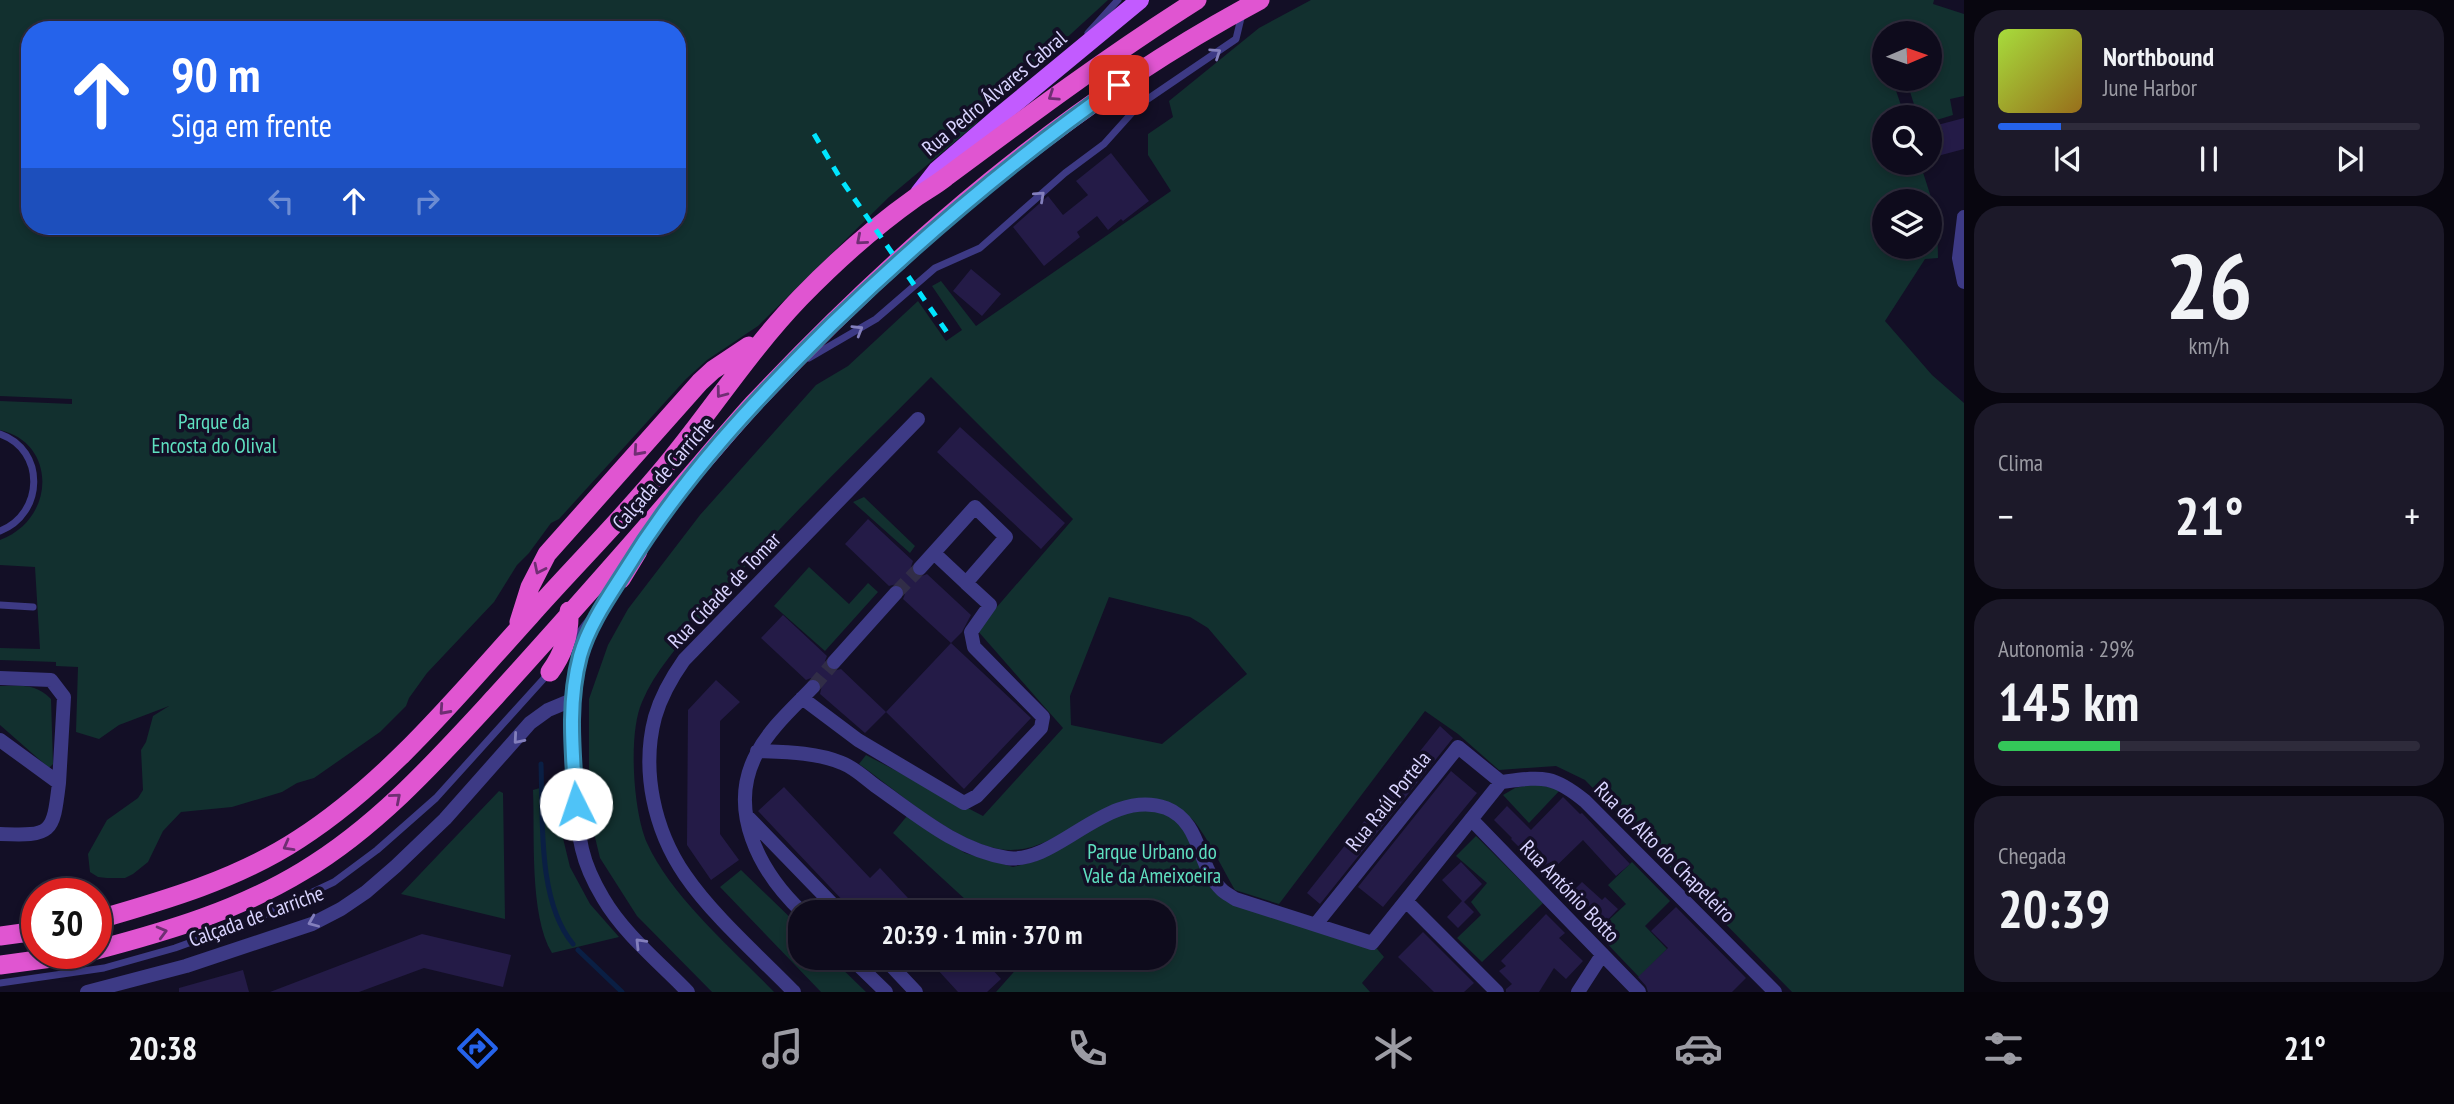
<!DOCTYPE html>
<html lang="pt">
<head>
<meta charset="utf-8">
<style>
  body { margin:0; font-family:"PT Sans Narrow",sans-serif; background:#1c1929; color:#f1f3f6; height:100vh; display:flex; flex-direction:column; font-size:26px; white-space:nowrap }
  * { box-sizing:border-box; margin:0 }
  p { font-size:23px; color:#9b9ba3 }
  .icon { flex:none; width:38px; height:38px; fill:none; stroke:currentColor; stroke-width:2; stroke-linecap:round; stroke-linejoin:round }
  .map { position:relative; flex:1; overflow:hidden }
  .drawer { display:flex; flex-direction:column; gap:10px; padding:10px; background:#08060f; width:490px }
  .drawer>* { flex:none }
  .banner { position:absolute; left:21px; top:21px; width:665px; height:214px; border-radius:28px; box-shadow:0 4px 10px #0003,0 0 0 2px #2e2b3b; background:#2563eb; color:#fff; overflow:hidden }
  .needle { width:46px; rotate:88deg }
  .buttons { position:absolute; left:1872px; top:21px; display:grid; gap:14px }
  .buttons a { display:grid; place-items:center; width:70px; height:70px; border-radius:50%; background:#0e0b1c; box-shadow:0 4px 10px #0003,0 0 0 2px #2e2b3b; font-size:35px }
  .speed { position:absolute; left:21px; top:878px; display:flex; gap:14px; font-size:35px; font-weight:700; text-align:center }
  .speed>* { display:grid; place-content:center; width:91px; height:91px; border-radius:50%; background:#0e0b1c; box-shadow:0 4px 10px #0003,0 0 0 2px #2e2b3b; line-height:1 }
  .speed .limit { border:10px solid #d22; background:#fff; color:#111 }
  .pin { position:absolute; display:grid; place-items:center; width:60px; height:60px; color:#fff; margin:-30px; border-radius:14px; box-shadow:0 4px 10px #0006 }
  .me { position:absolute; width:77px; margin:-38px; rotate:356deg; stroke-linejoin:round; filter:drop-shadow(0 0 5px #0008) }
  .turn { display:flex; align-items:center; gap:24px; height:147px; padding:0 35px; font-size:32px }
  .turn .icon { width:91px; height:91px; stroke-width:2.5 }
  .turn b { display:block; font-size:49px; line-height:60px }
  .lanes { display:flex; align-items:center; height:66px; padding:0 35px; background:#0003; justify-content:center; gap:35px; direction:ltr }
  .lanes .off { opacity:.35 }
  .big { font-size:52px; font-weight:600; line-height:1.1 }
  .drawer .card { flex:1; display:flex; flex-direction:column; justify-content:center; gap:10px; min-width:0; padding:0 24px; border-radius:28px; background:#1c1929 }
  .drawer .dial { align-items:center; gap:0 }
  .dial b { font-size:91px; line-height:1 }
  .song { display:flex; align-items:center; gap:21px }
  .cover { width:84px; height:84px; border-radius:10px; background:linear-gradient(135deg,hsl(80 70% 55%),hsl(40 70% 35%)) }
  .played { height:7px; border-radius:4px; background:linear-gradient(90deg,#2563eb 15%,#2e2b3b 15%) }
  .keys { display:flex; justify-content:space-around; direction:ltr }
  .heat { display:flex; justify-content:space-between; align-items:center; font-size:38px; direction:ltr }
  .charge { height:10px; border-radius:5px; background:linear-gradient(90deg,#34c759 29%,#2e2b3b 0) }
  .trip { position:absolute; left:788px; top:900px; width:388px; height:70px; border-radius:28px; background:#0e0b1c; box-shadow:0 4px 10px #0003,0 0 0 2px #2e2b3b; font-weight:600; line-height:70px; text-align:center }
  .dock { display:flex; height:112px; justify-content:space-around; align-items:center; background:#06040b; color:#9b9ba3 }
  .dock .icon { width:49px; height:49px }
  .dock .on { color:#2563eb }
  .dock b { font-size:32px; color:#f1f3f6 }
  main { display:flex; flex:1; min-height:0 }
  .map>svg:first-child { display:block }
</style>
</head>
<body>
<main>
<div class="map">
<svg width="1964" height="992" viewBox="0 0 1964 992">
  <rect width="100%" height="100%" fill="#130f26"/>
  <path fill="#12302f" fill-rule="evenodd" d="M0,0H1108L1049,54L985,109L976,124L889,197L758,326L707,360L686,379L559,519L551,523L529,553L517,565L494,602L427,673L409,698L406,706L380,732L314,778L297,783L282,792L232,807L181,812L163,831L148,862L133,874L125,878H107L98,877L90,872L88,854L107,820L138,798L143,790L141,750L146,742L153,716L169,706L119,725L99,739L76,732L78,667L56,666V662L0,660V648L40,649L35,567L0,565V540C56,519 57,443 0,430V401L72,404V399L0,396ZM30,30H677V226H30Z
    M1311,0H1934L1933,4L1964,14V96L1950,99L1953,115L1930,122V117H1918L1906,79H1930V33H1885V79H1892L1905,117H1885V163H1920L1937,216L1938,258L1925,259L1885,321L1932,375L1964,403V992H1792L1585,780L1556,766L1499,770L1458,734L1425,711L1279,904L1235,890C1224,871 1207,837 1194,821C1184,811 1170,804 1157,801C1097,787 1060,859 999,849C953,841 897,791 859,764L866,755L983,816L1063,728L977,630L1073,519L931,377C853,456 770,533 700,619C679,645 655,671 642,702C628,733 633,811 647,843C672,898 732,948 774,992H712L637,916L600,858L593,829L589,774V699L608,645L628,609L700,515L816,385L848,366L918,301L946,341L962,330L932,286L941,281L976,326L1171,191L1148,155V134L1173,117L1169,101L1259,28ZM1885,201H1930V247H1885ZM1109,597L1190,617L1208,628L1247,674L1162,744L1071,725L1070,696Z
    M864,497L915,546L910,553L853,502Z
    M809,567L849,604L868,583L878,592L825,651L774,606Z
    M0,686C22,686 35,683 51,699L53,764L49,768L0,725Z
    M1532,784L1561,789L1529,823L1503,795L1515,788Z
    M550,785L570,867L590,904L619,937L552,953C529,915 535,835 533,790Z
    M499,791L503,793L505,919L401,894Z
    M1129,807L1179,816L1222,890L1372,943L1384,957L1362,983L1370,992H996L1027,957H1164V912H979L893,833L907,816L965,853L1013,867L1036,861L1108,821Z
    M1476,836L1543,903L1482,962L1457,938L1481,915L1471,902L1487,883L1456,856Z
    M1632,862L1670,901L1645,926L1667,949L1639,977L1596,932L1626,904L1608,885Z
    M741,870L800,927V957H830L866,992H821L720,887Z"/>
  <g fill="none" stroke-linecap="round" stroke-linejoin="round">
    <path stroke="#0a1f44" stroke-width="5" d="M541,764C543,818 537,901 573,944
      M578,950L622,992"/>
  </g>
  <path fill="#241b47" d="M1964,118V149L1930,158V127Z
    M1111,153L1149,201L1123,221L1121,219L1108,230L1097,216L1077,232L1080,237L1044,266L1013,227L1048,196L1063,215L1088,195L1076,181Z
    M971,269L1001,294L982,316L953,291Z
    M960,427L1065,523L1041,549L937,452Z
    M868,519L913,561L911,567L913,575L919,577L927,574L971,615L962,632L951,643L903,599L905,594L903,586L897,584L889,586L845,544Z
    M783,615L827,656L825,661L827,669L833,671L841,669L886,712L865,733L820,694L822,685L819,680L811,678L806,680L761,638Z
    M951,643L1031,718L964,789L886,712Z
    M716,680L740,702L720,721V834L739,860L711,880L687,845L688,710Z
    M1440,726L1453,738L1320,904L1307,893Z
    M1451,771L1477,793L1383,907L1358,887Z
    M784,787L870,878L880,868L921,912H866L853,898L846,904L758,811Z
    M1563,797L1580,814L1582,813L1630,864L1616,876L1583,840L1544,878L1527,861L1530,858L1511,839L1512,838L1494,820L1507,806L1531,830Z
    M1461,862L1482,884L1464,902L1474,912L1458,928L1447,917L1462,901L1442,880Z
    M1582,882L1602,900L1605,897L1618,909L1598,930L1567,897Z
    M1676,907L1746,978L1732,992H1648L1646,986L1638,977L1668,948L1651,931Z
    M1546,914L1565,933L1559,938L1583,961L1566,979L1554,968L1539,992H1506V989L1512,984L1499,971L1506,966L1501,961Z
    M1423,932L1474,983L1464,992H1434L1398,957Z
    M422,934L511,955L503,987L424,968L359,992H270Z
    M926,957H981L1001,979L987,992H958Z
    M243,970L249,992H179V988Z"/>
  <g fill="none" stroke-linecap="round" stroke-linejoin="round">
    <path stroke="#312d47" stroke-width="14" stroke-dasharray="14 7" stroke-linecap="butt" d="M896,593L920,568
      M813,687L834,662"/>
    <path stroke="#3d3a85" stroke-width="7" d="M1088,33L1118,0
      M809,358L876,319L935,268L980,248L1065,173L1104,144L1139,105L1236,39L1242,14
      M0,434C46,450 44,514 0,531
      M0,605L33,607
      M572,642L590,618
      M0,983L104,968L175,948L260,917L334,882L377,850L436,798L548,674"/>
    <path stroke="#3d3a85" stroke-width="14" d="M1964,217L1959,258L1964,282
      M920,568L975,507L1006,537L966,583L934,553
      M621,579C606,603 590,627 581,654C565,701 571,800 582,849C586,866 594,883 603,898C624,934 659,962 688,992
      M834,662L896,593
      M0,678L51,680L64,697L59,783
      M802,698L858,740L964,803L977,796L1041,728L1043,717L974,647L971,632L990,605L966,583
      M0,740L59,783C53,834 52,836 0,834
      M757,751C785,752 816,752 842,763C855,768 866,779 877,787C917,815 957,850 1007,858C1057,865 1107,787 1166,808C1202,822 1197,867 1222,890C1225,893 1231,896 1235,899L1372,943L1501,782C1542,777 1552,774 1585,801L1775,992
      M747,816L840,912
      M1471,819L1639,992
      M1406,901L1497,992
      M802,912C760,872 726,810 757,753C770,728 794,707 813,687
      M1316,924L1458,747L1501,782
      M850,957L886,992
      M883,957L916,992
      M87,992L186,966L312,924L341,909L366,892L396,866L445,819L530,723L548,710L572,700
      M794,992C759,956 713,916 685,875C654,830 641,770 655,717C661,696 672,677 684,660L918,419
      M1578,992L1602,955"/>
    <path stroke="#c25bff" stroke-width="18" d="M919,193L937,170L996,119L1140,0"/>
    <path stroke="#e055d1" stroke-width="19" d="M621,579L638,551
      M519,622L530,587L547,554L700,382L713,370L749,346
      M550,672C564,653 570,634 569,611
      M96,920C166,900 238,879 299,839C389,781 459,694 530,616C577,563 628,513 672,458C715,405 752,348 800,298C835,262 874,227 915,198C925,191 936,185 946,177C1028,116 1110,55 1197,0
      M0,936L37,931
      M96,950C168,931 239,910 303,871C377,827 437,760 495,697C553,633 611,568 668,502C696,470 724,436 753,404C901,247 1068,102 1260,0
      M0,965L81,954"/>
    <path stroke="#00e5ff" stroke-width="5" stroke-dasharray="10 9" stroke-linecap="butt" d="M814,134L840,178L951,338"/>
  </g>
  <defs><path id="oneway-chevron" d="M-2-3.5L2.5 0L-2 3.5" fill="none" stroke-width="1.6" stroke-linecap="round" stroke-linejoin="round" transform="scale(1.75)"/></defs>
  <g stroke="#837fbc">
    <use href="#oneway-chevron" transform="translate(1216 53) rotate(-34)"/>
    <use href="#oneway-chevron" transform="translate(1040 196) rotate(-42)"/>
    <use href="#oneway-chevron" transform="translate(858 330) rotate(-31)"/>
    <use href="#oneway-chevron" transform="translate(518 739) rotate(131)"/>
    <use href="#oneway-chevron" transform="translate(313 922) rotate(157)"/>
    <use href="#oneway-chevron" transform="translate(640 943) rotate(-134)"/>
  </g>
  <g stroke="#6f2e73">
    <use href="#oneway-chevron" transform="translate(1053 96) rotate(146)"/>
    <use href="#oneway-chevron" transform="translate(861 240) rotate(139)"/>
    <use href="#oneway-chevron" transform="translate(721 393) rotate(127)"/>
    <use href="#oneway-chevron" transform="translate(638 451) rotate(132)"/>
    <use href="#oneway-chevron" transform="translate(539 569) rotate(116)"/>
    <use href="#oneway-chevron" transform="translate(444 710) rotate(132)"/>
    <use href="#oneway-chevron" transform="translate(396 798) rotate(-41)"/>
    <use href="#oneway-chevron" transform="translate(288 846) rotate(151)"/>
    <use href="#oneway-chevron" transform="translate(162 932) rotate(-15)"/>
  </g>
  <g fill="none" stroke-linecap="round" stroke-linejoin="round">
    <g stroke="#337fa1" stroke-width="18">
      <path id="route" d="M576,804C573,754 567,705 580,656C589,624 610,595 627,568C683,477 755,400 831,325C921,238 1016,157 1119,85"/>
    </g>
    <use href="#route" stroke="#4fc3f7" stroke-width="12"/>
  </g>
  <g text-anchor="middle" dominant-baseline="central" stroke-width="7" stroke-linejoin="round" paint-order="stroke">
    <g font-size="21" fill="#d9d4ff" stroke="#130f26">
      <text transform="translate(994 93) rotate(-40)">Rua Pedro Álvares Cabral</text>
      <text transform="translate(663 473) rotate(-49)">Calçada de Carriche</text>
      <text transform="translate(724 590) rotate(-46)">Rua Cidade de Tomar</text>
      <text transform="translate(1388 801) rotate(-51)">Rua Raúl Portela</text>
      <text transform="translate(1665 852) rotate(45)">Rua do Alto do Chapeleiro</text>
      <text transform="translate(1570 891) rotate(46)">Rua António Botto</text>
      <text transform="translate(256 916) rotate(-20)">Calçada de Carriche</text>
    </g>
    <g font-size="21" fill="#5fe0c0" stroke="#130f26">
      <text x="214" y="421">Parque da<tspan x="214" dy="24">Encosta do Olival</tspan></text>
      <text x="1152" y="851">Parque Urbano do<tspan x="1152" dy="24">Vale da Ameixoeira</tspan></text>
    </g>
  </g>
</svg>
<div class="buttons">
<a><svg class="needle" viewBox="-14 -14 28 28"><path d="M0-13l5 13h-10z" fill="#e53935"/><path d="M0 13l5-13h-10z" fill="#9b9ba3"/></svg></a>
<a><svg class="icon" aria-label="search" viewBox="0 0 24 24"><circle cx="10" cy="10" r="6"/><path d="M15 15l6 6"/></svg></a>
<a><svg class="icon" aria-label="layers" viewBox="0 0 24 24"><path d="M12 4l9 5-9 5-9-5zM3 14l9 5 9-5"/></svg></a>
</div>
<div class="speed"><div class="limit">30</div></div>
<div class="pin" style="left:1119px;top:85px;background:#d93025"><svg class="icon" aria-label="arrive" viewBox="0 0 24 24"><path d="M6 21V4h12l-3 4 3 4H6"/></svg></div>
<svg class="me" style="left:576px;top:804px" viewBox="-20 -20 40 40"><circle r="19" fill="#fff"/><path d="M0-13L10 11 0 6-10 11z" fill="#4fc3f7"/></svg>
<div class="trip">20:39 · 1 min · 370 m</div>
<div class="banner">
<div class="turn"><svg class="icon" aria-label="ahead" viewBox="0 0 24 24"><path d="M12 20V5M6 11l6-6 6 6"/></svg><div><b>90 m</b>Siga em frente</div></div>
<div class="lanes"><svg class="icon off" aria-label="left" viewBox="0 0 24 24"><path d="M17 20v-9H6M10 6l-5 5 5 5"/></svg><svg class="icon" aria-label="ahead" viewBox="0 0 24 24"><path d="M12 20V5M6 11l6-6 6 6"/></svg><svg class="icon off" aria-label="right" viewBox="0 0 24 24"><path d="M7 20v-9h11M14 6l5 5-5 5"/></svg></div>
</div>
</div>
<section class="drawer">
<div class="card">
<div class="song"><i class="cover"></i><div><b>Northbound</b><p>June Harbor</p></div></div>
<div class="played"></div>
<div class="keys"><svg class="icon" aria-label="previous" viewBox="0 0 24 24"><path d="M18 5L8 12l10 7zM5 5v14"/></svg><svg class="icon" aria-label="pause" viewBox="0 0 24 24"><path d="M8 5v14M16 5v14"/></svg><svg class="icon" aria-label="next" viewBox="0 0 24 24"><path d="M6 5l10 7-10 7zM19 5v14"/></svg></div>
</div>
<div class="card dial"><b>26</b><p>km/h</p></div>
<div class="card"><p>Clima</p>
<div class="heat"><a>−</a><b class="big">21°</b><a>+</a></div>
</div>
<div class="card"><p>Autonomia · 29%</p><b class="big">145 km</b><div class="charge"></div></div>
<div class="card"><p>Chegada</p><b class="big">20:39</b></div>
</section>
</main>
<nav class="dock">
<b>20:38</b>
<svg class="icon on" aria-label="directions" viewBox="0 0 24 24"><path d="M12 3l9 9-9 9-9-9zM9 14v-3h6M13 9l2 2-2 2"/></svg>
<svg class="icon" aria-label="music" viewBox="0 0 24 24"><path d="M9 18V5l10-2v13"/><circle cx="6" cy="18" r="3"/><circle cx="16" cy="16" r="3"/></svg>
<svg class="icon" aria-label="phone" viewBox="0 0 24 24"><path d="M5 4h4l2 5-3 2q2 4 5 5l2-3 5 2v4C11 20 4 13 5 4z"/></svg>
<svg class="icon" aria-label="climate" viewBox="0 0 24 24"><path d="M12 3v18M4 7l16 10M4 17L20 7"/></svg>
<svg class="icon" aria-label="car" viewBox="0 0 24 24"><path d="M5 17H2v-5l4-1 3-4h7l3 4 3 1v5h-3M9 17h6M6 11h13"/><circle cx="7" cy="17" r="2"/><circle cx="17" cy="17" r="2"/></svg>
<svg class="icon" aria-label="filters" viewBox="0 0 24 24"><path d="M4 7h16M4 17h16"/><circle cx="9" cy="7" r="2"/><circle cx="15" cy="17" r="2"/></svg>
<b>21°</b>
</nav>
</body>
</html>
